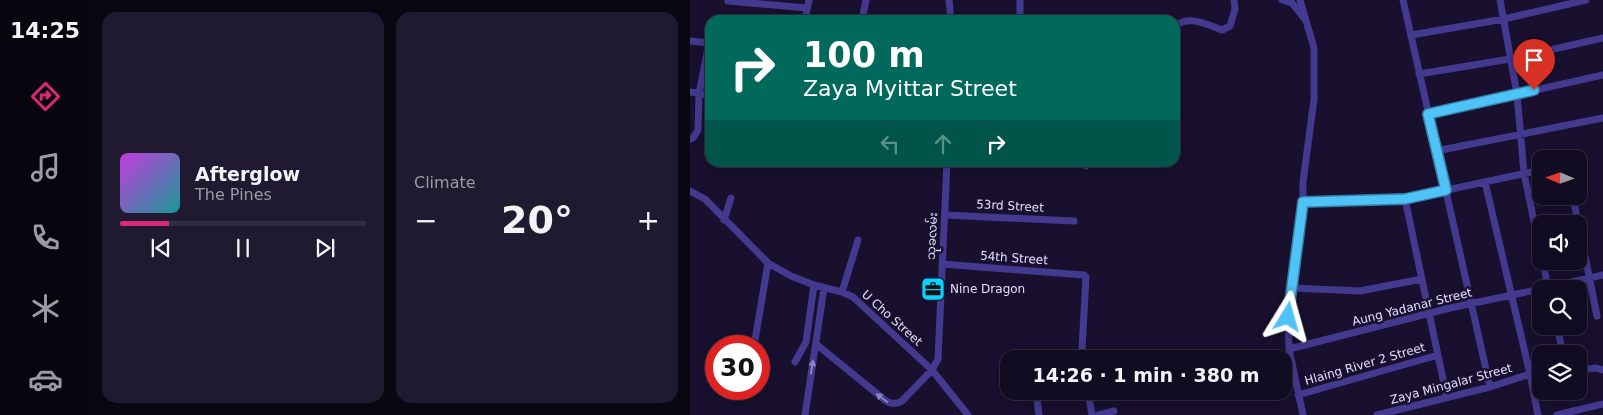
<!DOCTYPE html>
<html lang="en">
<head>
<meta charset="utf-8">
<style>
  body { margin:0; font-family:"DejaVu Sans","Noto Sans Myanmar",sans-serif; background:#1f1a2f; color:#f1f3f6; height:100vh; display:flex; flex-direction:column; font-size:19px; white-space:nowrap }
  * { box-sizing:border-box; margin:0 }
  p { font-size:16px; color:#9c9ba5 }
  .icon { flex:none; width:28px; height:28px; fill:none; stroke:currentColor; stroke-width:2; stroke-linecap:round; stroke-linejoin:round }
  .map { position:relative; flex:1; overflow:hidden }
  .panel { display:flex; flex-direction:column; gap:12px; padding:12px; background:#0a0713; width:600px }
  .panel>* { flex:none }
  .top-card { position:absolute; left:15px; top:15px; width:475px; height:152px; border-radius:15px; box-shadow:0 2px 12px #0003,0 0 0 1px #312c40; background:#00695c; color:#fff; overflow:hidden }
  .needle { width:32px; rotate:272deg }
  .controls { position:absolute; left:842px; top:150px; display:grid; gap:10px }
  .controls a { display:grid; place-items:center; width:55px; height:55px; border-radius:10px; background:#120c22; box-shadow:0 2px 12px #0003,0 0 0 1px #312c40; font-size:25px }
  .speed { position:absolute; left:15px; top:335px; display:flex; gap:10px; font-size:25px; font-weight:700; text-align:center }
  .speed>* { display:grid; place-content:center; width:65px; height:65px; border-radius:50%; background:#120c22; box-shadow:0 2px 12px #0003,0 0 0 1px #312c40; line-height:1 }
  .speed .limit { border:8px solid #d22; background:#fff; color:#111 }
  .pin { position:absolute; display:grid; place-items:center; width:42px; height:42px; color:#fff; margin:-51px -21px; border-radius:50% 50% 50% 0; rotate:-45deg; box-shadow:0 0 5px #0007 }
  .pin .icon { rotate:45deg }
  .me { position:absolute; width:55px; margin:-28px; rotate:8deg; stroke-linejoin:round; filter:drop-shadow(0 0 4px #0008) }
  .turn { display:flex; align-items:center; gap:18px; height:105px; padding:0 15px; font-size:22px }
  .turn .icon { width:65px; height:65px; stroke-width:2.5 }
  .turn b { display:block; font-size:35px; line-height:42px }
  .lanes { display:flex; align-items:center; height:48px; padding:0 15px; background:#0003; justify-content:center; gap:25px; direction:ltr }
  .lanes .off { opacity:.35 }
  .big { font-size:38px; font-weight:700; line-height:1.1 }
  .panel .card { flex:1; display:flex; flex-direction:column; justify-content:center; gap:8px; min-width:0; padding:0 18px; border-radius:15px; background:#1f1a2f }
  .song { display:flex; align-items:center; gap:15px }
  .cover { width:60px; height:60px; border-radius:8px; background:linear-gradient(135deg,hsl(290 70% 55%),hsl(180 70% 35%)) }
  .played { height:5px; border-radius:2px; background:linear-gradient(90deg,#db2777 20%,#312c40 20%) }
  .keys { display:flex; justify-content:space-around; direction:ltr }
  .heat { display:flex; justify-content:space-between; align-items:center; font-size:28px; direction:ltr }
  .panel .tiles { flex:1; display:grid; gap:12px; grid-template-columns:repeat(2,1fr) }
  .trip { position:absolute; left:310px; top:350px; width:292px; height:50px; border-radius:15px; background:#120c22; box-shadow:0 2px 12px #0003,0 0 0 1px #312c40; font-weight:700; line-height:50px; text-align:center }
  main { display:flex; flex:1; min-height:0 }
  .menu { display:flex; flex-direction:column; width:90px; justify-content:space-around; align-items:center; background:#07050e; color:#9c9ba5 }
  .menu .icon { width:35px; height:35px }
  .menu .selected { color:#db2777 }
  .menu b { font-size:22px; color:#f1f3f6 }
  .map>svg:first-child { display:block }
</style>
</head>
<body>
<main>
<nav class="menu">
<b>14:25</b>
<svg class="icon selected" aria-label="directions" viewBox="0 0 24 24"><path d="M12 3l9 9-9 9-9-9zM9 14v-3h6M13 9l2 2-2 2"/></svg>
<svg class="icon" aria-label="music" viewBox="0 0 24 24"><path d="M9 18V5l10-2v13"/><circle cx="6" cy="18" r="3"/><circle cx="16" cy="16" r="3"/></svg>
<svg class="icon" aria-label="phone" viewBox="0 0 24 24"><path d="M5 4h4l2 5-3 2q2 4 5 5l2-3 5 2v4C11 20 4 13 5 4z"/></svg>
<svg class="icon" aria-label="climate" viewBox="0 0 24 24"><path d="M12 3v18M4 7l16 10M4 17L20 7"/></svg>
<svg class="icon" aria-label="car" viewBox="0 0 24 24"><path d="M5 17H2v-5l4-1 3-4h7l3 4 3 1v5h-3M9 17h6M6 11h13"/><circle cx="7" cy="17" r="2"/><circle cx="17" cy="17" r="2"/></svg>
</nav>
<section class="panel">
<div class="tiles">
<div class="card">
<div class="song"><i class="cover"></i><div><b>Afterglow</b><p>The Pines</p></div></div>
<div class="played"></div>
<div class="keys"><svg class="icon" aria-label="previous" viewBox="0 0 24 24"><path d="M18 5L8 12l10 7zM5 5v14"/></svg><svg class="icon" aria-label="pause" viewBox="0 0 24 24"><path d="M8 5v14M16 5v14"/></svg><svg class="icon" aria-label="next" viewBox="0 0 24 24"><path d="M6 5l10 7-10 7zM19 5v14"/></svg></div>
</div>
<div class="card"><p>Climate</p>
<div class="heat"><a>−</a><b class="big">20°</b><a>+</a></div>
</div>
</div>
</section>
<div class="map">
<svg width="913" height="415" viewBox="0 0 913 415">
  <rect width="100%" height="100%" fill="#18102e"/>
  <g fill="none" stroke-linecap="round" stroke-linejoin="round">
    <path stroke="#43398f" stroke-width="7" d="M259,0L261,20
      M330,0V20
      M592,0L602,3L614,18
      M610,0L624,48V99L613,182V202L598,317L599,349L613,415
      M713,0L800,387
      M810,0L827,94L834,173L851,255
      M38,1L117,8
      M115,20L119,0
      M172,20L176,0
      M485,26C500,15 516,24 532,30L540,26L545,9L544,0
      M721,35L814,19L896,0
      M0,41L20,43
      M729,74L820,59L913,38
      M0,92L20,95
      M738,114L913,75
      M0,139L3,138L8,130L9,94L19,43
      M746,151L913,118
      M315,164V162
      M396,166L397,162
      M795,182L840,374L848,415
      M0,191L15,199L78,263L101,276L124,285L152,292L163,297L242,370L278,415
      M883,196L888,224
      M715,199L757,398
      M613,202L715,199L851,170
      M255,215L384,221
      M34,220L41,198
      M889,226L907,316
      M853,261L858,289
      M252,264L394,275L396,277L392,349L393,359
      M603,288L670,291L732,279
      M851,289L913,275
      M152,292L168,240
      M867,326L873,354
      M126,344L196,401C201,404 207,404 212,401L242,370L248,359L257,162
      M64,346L78,263
      M599,349L760,308L851,289
      M105,362L116,342L124,285
      M889,370L906,368L913,370
      M317,384H319
      M346,391L349,415
      M398,391L402,415
      M608,395L748,355
      M115,415L134,288
      M408,415L424,411
      M687,415L800,387L840,374L851,373
      M867,415L913,404"/>
  </g>
  <defs><path id="oneway-solid" d="M-6-.8H1V-3.2L6.5 0L1 3.2V.8H-6Z" transform="scale(1.25)"/></defs>
  <g fill="#8b83c1">
    <use href="#oneway-solid" transform="translate(122 367) rotate(-81)"/>
    <use href="#oneway-solid" transform="translate(192 398) rotate(-143)"/>
  </g>
  <g fill="none" stroke-linecap="round" stroke-linejoin="round">
    <g stroke="#337fa1" stroke-width="12">
      <path id="route" d="M598,317L613,202L715,199L756,190L738,114L844,90"/>
    </g>
    <use href="#route" stroke="#4fc3f7" stroke-width="9"/>
  </g>
  <defs>
    <g id="office-square" transform="scale(1.25)"><rect x="-9" y="-9" width="18" height="18" rx="4" fill="#09d2ff" stroke="#18102e"/><path d="M-6-3h4V-5.5h4V-3h4V5H-6ZM-1-4.5V-3h2v-1.5ZM-6 0V1H6V0Z" fill="#111"/></g>
  </defs>
  <g fill-rule="evenodd">
    <use href="#office-square" x="243" y="289"/>
  </g>
  <g text-anchor="middle" dominant-baseline="central" stroke-width="5" stroke-linejoin="round" paint-order="stroke">
    <g font-size="12" fill="#e4ddff" stroke="#18102e">
      <text transform="translate(320 206) rotate(3)">53rd Street</text>
      <text transform="translate(242 236) rotate(-87)">သုခလမ်း</text>
      <text transform="translate(324 258) rotate(4)">54th Street</text>
      <text transform="translate(722 307) rotate(-14)">Aung Yadanar Street</text>
      <text transform="translate(202 318) rotate(42)">U Cho Street</text>
      <text transform="translate(675 364) rotate(-16)">Hlaing River 2 Street</text>
      <text transform="translate(761 384) rotate(-15)">Zaya Mingalar Street</text>
    </g>
    <g font-size="12" fill="#e4ddff" stroke="#18102e" text-anchor="start">
      <text x="260" y="289">Nine Dragon</text>
    </g>
  </g>
</svg>
<div class="controls">
<a><svg class="needle" viewBox="-14 -14 28 28"><path d="M0-13l5 13h-10z" fill="#e53935"/><path d="M0 13l5-13h-10z" fill="#9c9ba5"/></svg></a>
<a><svg class="icon" aria-label="sound" viewBox="0 0 24 24"><path d="M4 9h4l5-4v14l-5-4H4zM17 9q2 3 0 6"/></svg></a>
<a><svg class="icon" aria-label="search" viewBox="0 0 24 24"><circle cx="10" cy="10" r="6"/><path d="M15 15l6 6"/></svg></a>
<a><svg class="icon" aria-label="layers" viewBox="0 0 24 24"><path d="M12 4l9 5-9 5-9-5zM3 14l9 5 9-5"/></svg></a>
</div>
<div class="speed"><div class="limit">30</div></div>
<div class="pin" style="left:844px;top:90px;background:#d93025"><svg class="icon" aria-label="arrive" viewBox="0 0 24 24"><path d="M6 21V4h12l-3 4 3 4H6"/></svg></div>
<svg class="me" style="left:598px;top:317px" viewBox="-20 -20 40 40"><path d="M0-17L14 15 0 8-14 15z" fill="#4fc3f7" stroke="#fff" stroke-width="4"/></svg>
<div class="trip">14:26 · 1 min · 380 m</div>
<div class="top-card">
<div class="turn"><svg class="icon" aria-label="right" viewBox="0 0 24 24"><path d="M7 20v-9h11M14 6l5 5-5 5"/></svg><div><b>100 m</b>Zaya Myittar Street</div></div>
<div class="lanes"><svg class="icon off" aria-label="left" viewBox="0 0 24 24"><path d="M17 20v-9H6M10 6l-5 5 5 5"/></svg><svg class="icon off" aria-label="ahead" viewBox="0 0 24 24"><path d="M12 20V5M6 11l6-6 6 6"/></svg><svg class="icon" aria-label="right" viewBox="0 0 24 24"><path d="M7 20v-9h11M14 6l5 5-5 5"/></svg></div>
</div>
</div>
</main>
</body>
</html>
